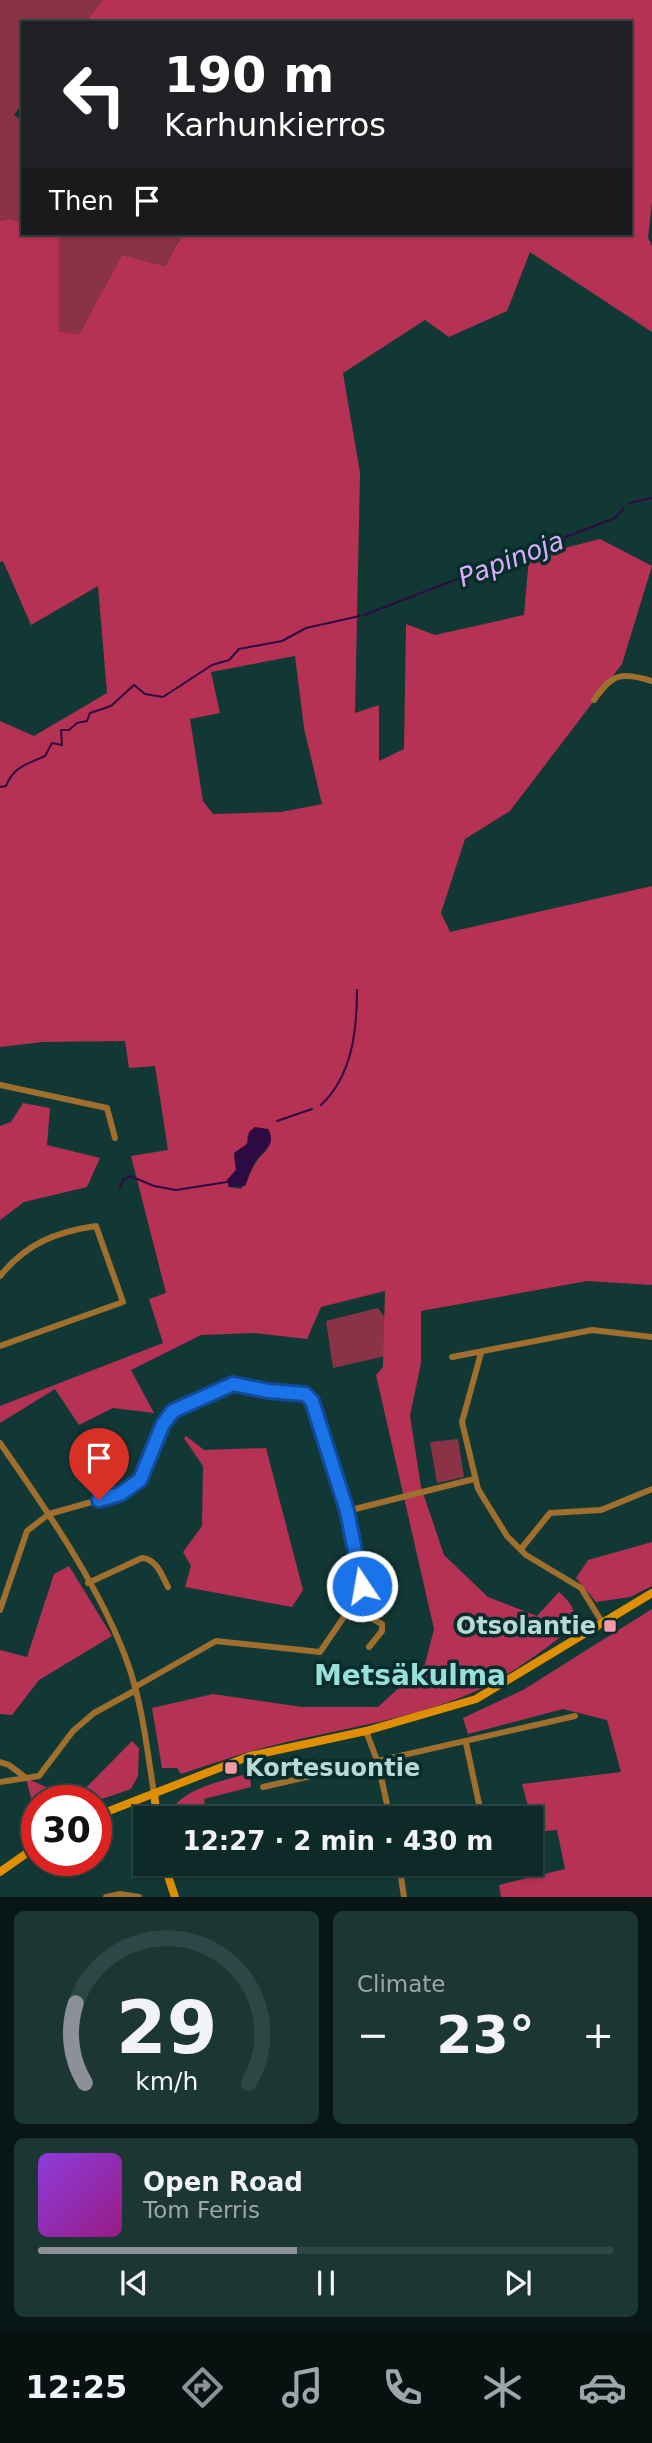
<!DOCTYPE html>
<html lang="en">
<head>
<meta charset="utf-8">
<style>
  body { margin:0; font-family:"DejaVu Sans",sans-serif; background:#1c3634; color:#f1f3f6; height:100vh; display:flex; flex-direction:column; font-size:26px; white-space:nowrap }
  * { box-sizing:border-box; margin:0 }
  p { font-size:23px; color:#9ba7a8 }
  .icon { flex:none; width:38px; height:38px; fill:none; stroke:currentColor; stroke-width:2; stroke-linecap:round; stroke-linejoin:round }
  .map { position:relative; height:1897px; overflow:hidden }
  .panel { display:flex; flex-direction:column; gap:14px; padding:14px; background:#081716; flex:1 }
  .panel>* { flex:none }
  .top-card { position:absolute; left:21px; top:21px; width:611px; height:214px; border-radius:0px; box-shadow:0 2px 5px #0004,0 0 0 2px #2e4645; background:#202124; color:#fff; overflow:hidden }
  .speed { position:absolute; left:21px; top:1785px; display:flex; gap:14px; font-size:35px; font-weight:700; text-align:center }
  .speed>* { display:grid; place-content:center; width:91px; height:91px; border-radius:50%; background:#0e2a28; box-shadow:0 2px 5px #0004,0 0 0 2px #2e4645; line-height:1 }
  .speed .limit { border:10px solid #d22; background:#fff; color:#111 }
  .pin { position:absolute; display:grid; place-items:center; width:60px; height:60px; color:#fff; margin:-72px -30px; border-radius:50% 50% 50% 0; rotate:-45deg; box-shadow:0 0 7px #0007 }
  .pin .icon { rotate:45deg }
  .me { position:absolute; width:77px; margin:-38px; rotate:348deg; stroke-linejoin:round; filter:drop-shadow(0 0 5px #0008) }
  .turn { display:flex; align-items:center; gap:24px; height:147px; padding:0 28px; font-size:32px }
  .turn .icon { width:91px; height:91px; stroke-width:2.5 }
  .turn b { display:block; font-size:49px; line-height:60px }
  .then { display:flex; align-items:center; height:66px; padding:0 28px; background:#0003; gap:14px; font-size:26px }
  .big { font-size:52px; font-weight:600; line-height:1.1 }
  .panel .widget { flex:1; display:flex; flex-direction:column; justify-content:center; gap:10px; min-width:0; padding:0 24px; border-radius:10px; background:#1c3634 }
  .panel .dial { align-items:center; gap:0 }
  .dial svg { height:182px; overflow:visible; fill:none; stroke:#2e4645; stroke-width:7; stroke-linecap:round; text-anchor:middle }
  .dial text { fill:#f1f3f6; stroke:none }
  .song { display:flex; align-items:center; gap:21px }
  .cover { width:84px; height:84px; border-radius:10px; background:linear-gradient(135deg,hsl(270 70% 55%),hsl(310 70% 35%)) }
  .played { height:7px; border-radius:4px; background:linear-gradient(90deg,#8c9099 45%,#2e4645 45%) }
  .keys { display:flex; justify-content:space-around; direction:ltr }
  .heat { display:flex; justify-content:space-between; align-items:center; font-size:38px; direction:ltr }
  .panel .tiles { flex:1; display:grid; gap:14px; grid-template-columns:1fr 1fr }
  .widget:last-child { grid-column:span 2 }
  .trip { position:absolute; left:133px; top:1806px; width:410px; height:70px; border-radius:0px; background:#0e2a28; box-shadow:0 2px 5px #0004,0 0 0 2px #2e4645; font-weight:600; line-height:70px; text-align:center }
  .tab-bar { display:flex; height:112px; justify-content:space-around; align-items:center; background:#061110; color:#9ba7a8 }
  .tab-bar .icon { width:49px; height:49px }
  .tab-bar .selected { color:#8c9099 }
  .tab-bar b { font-size:32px; color:#f1f3f6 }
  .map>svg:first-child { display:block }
</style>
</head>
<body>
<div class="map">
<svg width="652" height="1897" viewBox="0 0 652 1897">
  <rect width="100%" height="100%" fill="#123835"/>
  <path fill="#8b3346" d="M0,0H103L85,23H23V103L14,115L23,121V223L10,219L0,221Z
    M59,233H174L180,237L165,266L122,255L79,334L59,333Z
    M378,1308L386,1320L390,1355L333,1368L326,1321Z
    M458,1439L464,1477L437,1483L430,1442Z"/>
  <path fill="#b53254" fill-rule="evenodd" d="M103,0H652V202L648,238L652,246V332L530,252L507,311L449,337L425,320L343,373L360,473L355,713L379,705V761L404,749L406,624L435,635L524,615L529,557L600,539L652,566L622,664L510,811L465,839L441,913L450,932L652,886V1285L587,1281L421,1311V1363L410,1416L421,1487L444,1555L488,1597L537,1616L559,1592C588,1617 571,1630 546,1648C524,1664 499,1681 474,1692C403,1723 326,1730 252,1751C228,1758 205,1766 181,1774L177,1768H162L152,1708L213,1694L302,1707H378L425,1664L434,1629L376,1375L383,1367L385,1291L321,1307L307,1339L253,1333L201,1335L131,1370L154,1413L113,1408L79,1425L55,1389L0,1423V1406L163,1343L149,1299L166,1293L131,1156L168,1150L155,1066L129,1068L125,1041L43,1042L0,1047V721L34,736L107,693L98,586L31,625L3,561L0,562V221L10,219L23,223V233H59V332L79,334L122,255L165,266L180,238L174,233H630V23H85ZM295,656L304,728L322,804L281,812L213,814L203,801L190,719L220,713L211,672ZM247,1135L267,1150C253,1161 251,1175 241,1189L229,1187L227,1180L236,1170L234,1156L248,1143Z
    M23,1103L50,1108L47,1145L100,1158L87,1187L24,1202L0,1220V1126L11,1122Z
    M186,1436L204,1450L266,1448L303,1590L292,1607L185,1587L191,1566L183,1552L202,1526L203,1466L184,1438Z
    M652,1542V1586L630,1597L596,1602L576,1578L588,1560Z
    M69,1566L112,1636L39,1680L12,1715L0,1714V1650L27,1657L54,1574Z
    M652,1609V1897H501L499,1885L565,1869L557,1830L535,1832L522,1784L621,1772L607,1720L563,1709L468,1734L463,1718L523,1690Z
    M132,1741L139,1748L138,1776L131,1789L96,1801H37V1822L26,1778L74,1800Z
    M250,1773L251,1787L204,1799L207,1818H168C177,1788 224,1781 250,1773Z"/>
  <path fill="#2e0a42" d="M255,1127L268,1129C278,1147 261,1150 254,1164C249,1171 249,1179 245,1186L229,1187L227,1180L236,1170L234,1153L247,1144L249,1132Z"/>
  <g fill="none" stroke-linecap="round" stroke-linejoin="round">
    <path stroke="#2e0a42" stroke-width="2" d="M629,503L652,498
      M364,615L615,518L624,508
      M0,787L6,786C13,767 27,764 45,756L52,743L62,745L61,730H69L77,723L87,721L90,713L111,706L134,685L145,694L163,697L212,665L229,660L239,649L282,641L306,628L360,616
      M321,1105C352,1076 357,1031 357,990
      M277,1121L312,1109
      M120,1188L123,1180L130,1176L154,1186L176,1190L227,1182"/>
    <path stroke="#a06e2d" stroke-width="6" d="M594,700C613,673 620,672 652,681
      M0,1085L107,1108L115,1138
      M0,1276C26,1244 55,1232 96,1226L123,1302L0,1346
      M481,1353L462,1422L478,1489L507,1536L526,1555L581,1588L602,1622
      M452,1357L592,1330L652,1337
      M0,1443C46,1509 103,1591 129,1667C143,1708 147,1750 154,1793
      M347,1511L474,1479
      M521,1549L550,1513L601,1510L652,1489
      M88,1583L142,1558C157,1559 162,1576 168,1587
      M351,1608L382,1624V1631L369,1647
      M0,1610L27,1531L49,1514L120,1494L134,1486L146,1469L163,1424L173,1411L233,1384L268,1391L305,1393L312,1401L347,1511L362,1586L361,1592L320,1652L216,1641L135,1687
      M366,1731L378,1763L390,1818
      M466,1743L482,1818
      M0,1762L9,1765L26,1778
      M0,1782L39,1776L73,1731L94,1713L136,1690
      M263,1787L575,1716
      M399,1864L404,1897
      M106,1897L120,1894L139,1897"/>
    <path stroke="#df8f01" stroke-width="8" d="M154,1793L157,1818
      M96,1816L250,1756L366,1731L476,1699L652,1593
      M164,1864L175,1897
      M0,1872L37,1846"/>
  </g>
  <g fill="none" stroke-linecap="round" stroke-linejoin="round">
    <g stroke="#114b97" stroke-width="18">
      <path id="route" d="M99,1500L120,1494L140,1480L163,1424L173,1411L233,1384L268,1391L305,1394L312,1401L347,1511L362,1586"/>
    </g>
    <use href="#route" stroke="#1a73e8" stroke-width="12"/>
  </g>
  <g fill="#f39aa7" stroke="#062d2b" stroke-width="2.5">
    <rect x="603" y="1619" width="14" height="14" rx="3.5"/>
    <rect x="224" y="1761" width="14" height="14" rx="3.5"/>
  </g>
  <g text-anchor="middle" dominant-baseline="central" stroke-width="7" stroke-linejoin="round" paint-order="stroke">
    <g font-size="24" font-weight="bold" fill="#b8d9d6" stroke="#062d2b" text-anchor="end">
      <text x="596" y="1626">Otsolantie</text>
      <text x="245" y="1768" text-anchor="start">Kortesuontie</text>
    </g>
    <g font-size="26" font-style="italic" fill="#dbaefd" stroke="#062d2b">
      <text transform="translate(511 559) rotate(-21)">Papinoja</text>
    </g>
    <g font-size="28" font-weight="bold" fill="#98dfda" stroke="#062d2b">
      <text x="410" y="1675">Metsäkulma</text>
    </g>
  </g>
</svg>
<div class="speed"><div class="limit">30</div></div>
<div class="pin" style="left:99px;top:1500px;background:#d93025"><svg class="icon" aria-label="arrive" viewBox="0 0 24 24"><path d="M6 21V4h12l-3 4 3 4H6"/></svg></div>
<svg class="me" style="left:362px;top:1586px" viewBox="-20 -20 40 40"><circle r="17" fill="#1a73e8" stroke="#fff" stroke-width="3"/><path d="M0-11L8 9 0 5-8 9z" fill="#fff"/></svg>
<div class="trip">12:27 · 2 min · 430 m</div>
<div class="top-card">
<div class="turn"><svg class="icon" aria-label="left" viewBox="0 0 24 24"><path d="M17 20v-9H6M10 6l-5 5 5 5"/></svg><div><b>190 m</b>Karhunkierros</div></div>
<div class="then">Then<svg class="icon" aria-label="arrive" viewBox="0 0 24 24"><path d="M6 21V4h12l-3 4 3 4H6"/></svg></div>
</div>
</div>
<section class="panel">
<div class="tiles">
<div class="widget dial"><svg viewBox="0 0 100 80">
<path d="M14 69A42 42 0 1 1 86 69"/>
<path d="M14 69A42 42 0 0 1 10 34" stroke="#8c9099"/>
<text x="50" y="56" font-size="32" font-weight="700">29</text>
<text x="50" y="72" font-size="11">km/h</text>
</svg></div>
<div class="widget"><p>Climate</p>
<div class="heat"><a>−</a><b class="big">23°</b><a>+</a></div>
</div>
<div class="widget">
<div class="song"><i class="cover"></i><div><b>Open Road</b><p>Tom Ferris</p></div></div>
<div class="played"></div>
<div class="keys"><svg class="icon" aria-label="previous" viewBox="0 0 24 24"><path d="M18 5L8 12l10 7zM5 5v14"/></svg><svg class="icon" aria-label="pause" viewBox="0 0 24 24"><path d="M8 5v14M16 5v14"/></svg><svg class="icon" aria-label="next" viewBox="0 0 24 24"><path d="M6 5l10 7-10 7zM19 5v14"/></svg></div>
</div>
</div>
</section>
<nav class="tab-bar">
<b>12:25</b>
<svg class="icon selected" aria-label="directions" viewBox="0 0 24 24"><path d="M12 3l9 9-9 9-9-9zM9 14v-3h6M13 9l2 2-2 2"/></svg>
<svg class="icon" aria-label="music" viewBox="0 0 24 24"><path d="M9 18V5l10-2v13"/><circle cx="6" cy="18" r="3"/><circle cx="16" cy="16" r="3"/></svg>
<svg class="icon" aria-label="phone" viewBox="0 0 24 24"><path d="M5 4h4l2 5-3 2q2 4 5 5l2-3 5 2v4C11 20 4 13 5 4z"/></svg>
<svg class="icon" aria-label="climate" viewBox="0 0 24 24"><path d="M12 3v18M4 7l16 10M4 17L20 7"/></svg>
<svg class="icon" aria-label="car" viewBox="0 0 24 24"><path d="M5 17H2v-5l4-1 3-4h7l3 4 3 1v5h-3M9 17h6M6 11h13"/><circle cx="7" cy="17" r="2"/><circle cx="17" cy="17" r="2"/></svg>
</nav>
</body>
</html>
